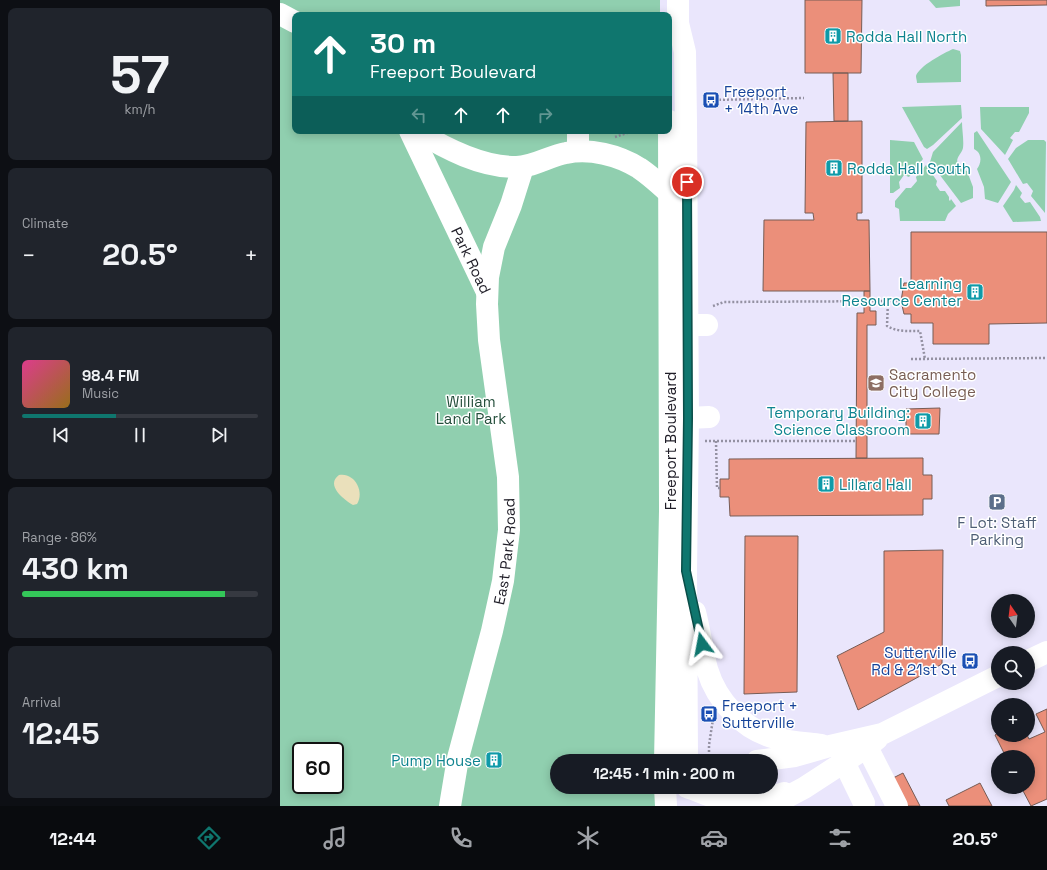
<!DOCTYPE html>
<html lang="en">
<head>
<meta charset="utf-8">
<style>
  body { margin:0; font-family:"Space Grotesk",sans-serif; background:#20242c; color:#f1f3f6; height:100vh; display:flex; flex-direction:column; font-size:15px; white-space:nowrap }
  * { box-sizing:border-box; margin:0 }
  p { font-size:13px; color:#9ea1a6 }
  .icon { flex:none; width:22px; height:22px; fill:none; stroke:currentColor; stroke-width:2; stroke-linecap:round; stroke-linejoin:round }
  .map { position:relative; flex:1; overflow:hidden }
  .side { display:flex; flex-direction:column; gap:8px; padding:8px; background:#0d0f14; width:280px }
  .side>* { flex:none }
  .top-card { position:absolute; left:12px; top:12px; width:380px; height:122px; border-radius:8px; box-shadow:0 2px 10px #0003; background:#0f766e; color:#fff; overflow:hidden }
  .needle { width:26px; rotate:346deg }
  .buttons { position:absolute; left:711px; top:594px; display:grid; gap:8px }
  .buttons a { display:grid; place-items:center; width:44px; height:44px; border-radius:50%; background:#171b24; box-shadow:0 2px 10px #0003; font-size:20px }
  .speed { position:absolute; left:12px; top:742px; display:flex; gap:8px; font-size:20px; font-weight:700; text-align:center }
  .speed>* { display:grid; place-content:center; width:52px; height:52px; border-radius:50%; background:#171b24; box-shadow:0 2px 10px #0003; line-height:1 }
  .speed .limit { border:2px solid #111; border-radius:6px; background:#fff; color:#111 }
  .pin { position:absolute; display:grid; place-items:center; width:34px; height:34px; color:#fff; margin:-17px; border:2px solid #fff; border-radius:50%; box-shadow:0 1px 4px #0007 }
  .me { position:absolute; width:44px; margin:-22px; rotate:347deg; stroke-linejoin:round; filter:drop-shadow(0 0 3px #0008) }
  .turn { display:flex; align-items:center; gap:14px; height:84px; padding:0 12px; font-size:18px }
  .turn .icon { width:52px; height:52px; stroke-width:2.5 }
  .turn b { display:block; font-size:28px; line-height:34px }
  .lanes { display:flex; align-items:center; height:38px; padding:0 12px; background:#0003; justify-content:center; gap:20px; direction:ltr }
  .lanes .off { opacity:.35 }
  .big { font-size:30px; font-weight:700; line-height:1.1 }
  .side .card { flex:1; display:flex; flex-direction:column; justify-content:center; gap:6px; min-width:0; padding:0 14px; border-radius:8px; background:#20242c }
  .side .dial { align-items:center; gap:0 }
  .dial b { font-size:52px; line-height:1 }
  .song { display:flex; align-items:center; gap:12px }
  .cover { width:48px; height:48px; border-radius:6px; background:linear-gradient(135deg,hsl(330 70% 55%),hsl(40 70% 35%)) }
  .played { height:4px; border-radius:2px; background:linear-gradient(90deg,#0f766e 40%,#363941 40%) }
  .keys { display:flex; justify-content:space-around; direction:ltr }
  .heat { display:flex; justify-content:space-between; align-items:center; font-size:22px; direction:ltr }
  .charge { height:6px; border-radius:3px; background:linear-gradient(90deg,#34c759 86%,#363941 0) }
  .trip { position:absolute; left:270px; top:754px; width:228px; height:40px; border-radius:20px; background:#171b24; box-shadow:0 2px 10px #0003; font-weight:700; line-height:40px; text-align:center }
  .dock { display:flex; height:64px; justify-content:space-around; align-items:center; background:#090b0e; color:#9ea1a6 }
  .dock .icon { width:28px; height:28px }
  .dock .selected { color:#0f766e }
  .dock b { font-size:18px; color:#f1f3f6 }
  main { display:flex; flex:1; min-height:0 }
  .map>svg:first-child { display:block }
</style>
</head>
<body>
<main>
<section class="side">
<div class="card dial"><b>57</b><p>km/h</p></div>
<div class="card"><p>Climate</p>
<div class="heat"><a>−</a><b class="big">20.5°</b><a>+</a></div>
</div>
<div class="card">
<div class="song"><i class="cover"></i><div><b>98.4 FM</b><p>Music</p></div></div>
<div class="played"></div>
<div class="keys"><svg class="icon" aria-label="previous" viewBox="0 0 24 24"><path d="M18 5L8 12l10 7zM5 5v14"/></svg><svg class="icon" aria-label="pause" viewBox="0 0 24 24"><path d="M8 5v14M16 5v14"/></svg><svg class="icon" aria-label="next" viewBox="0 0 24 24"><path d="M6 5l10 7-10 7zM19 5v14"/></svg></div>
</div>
<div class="card"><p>Range · 86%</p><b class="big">430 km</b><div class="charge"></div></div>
<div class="card"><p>Arrival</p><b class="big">12:45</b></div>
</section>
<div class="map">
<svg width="767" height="806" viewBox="0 0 767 806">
  <rect width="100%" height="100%" fill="#eae6fc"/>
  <path fill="#90cfaf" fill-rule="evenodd" d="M0,0H380V15H15V131H380L381,489L375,761H277V787H375V806H0ZM21,751H55V785H21Z
    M649,0H680V6L656,8Z
    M673,49L680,51L681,55V82L637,83C637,81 636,78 636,76C639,66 664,53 673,49Z
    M681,105L682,118L653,145L647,149L644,147L622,107Z
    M700,107H749V113L739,132H735L730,138L733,140L725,155L701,129Z
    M682,122C682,130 684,140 683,148C681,156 673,158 680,168L687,171L693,187V198L681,203L650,162L653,152Z
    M697,131L731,182L718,203L705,199L704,187L697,169C702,162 702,153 694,149V133Z
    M610,140L634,142L643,159L629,177L624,175L619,182L620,188L613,193H610Z
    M748,140H764L766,142L765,213L751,196L753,191L747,183L743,184L728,159L736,148Z
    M646,165L657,181L656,185L660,191H665L669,197V200L670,201L671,199L676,206L668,214L665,221H620L619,209L615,207V201L626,188H631L637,181L636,177Z
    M736,185L742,193L740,197L745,203L750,202L760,217L761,221L733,222L723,206L734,190Z"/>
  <path fill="#eae0bb" d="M59,475C74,472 85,491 77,504L73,505C64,500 45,485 59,475Z"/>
  <path fill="#eb8f7a" stroke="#775c55" d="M525,0H582L581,73H525Z
    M706,0H767V5L706,6Z
    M553,73H568V121H554Z
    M582,121V213H577V220H589L590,291H483L484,220H534L533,213H525L526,122Z
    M631,232H767V323L709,324V344H653V323H631V314H624L621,301L624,283H631Z
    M584,291H590V311H596V325H587V458H576L577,313H584Z
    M660,408L659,434H626V409Z
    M643,458V475H652V499H643V515L450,516L449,497H440V479H449V459Z
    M465,536H518L517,692L464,694Z
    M663,550L662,664L578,710L557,656L604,632V551Z
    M767,709V799L751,806L741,787H748V757H726L715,735L718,733V735H747L749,739L765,732L756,714Z
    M213,752L221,755L215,768L207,764Z
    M623,773L640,806H622L609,780Z
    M700,783L712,806H669L666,800Z"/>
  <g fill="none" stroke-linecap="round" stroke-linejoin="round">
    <path stroke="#9491a2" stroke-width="2.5" stroke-dasharray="2 2" stroke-linecap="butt" d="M431,100L524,98
      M335,137L353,131
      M608,301L607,326C617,332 629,331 640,331L645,359
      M433,306L444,302L621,301
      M631,359L767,358
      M425,441H577
      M436,441L437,488H440
      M429,756V745L433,719"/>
    <g stroke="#fff" stroke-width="22">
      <path d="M0,14L15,22"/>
      <path id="s1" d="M130,131L207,292"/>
      <path d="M137,131C166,149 201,167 236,167C254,167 269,156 286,153C310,148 338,155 359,168C374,178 388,192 401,204"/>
      <path d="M298,131V151"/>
      <path d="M407,325H427"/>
      <path d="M408,418L429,417"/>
      <path d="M587,747L617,806"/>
      <path d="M564,762L584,803"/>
      <path id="s2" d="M170,806L178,758L212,631L223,581L229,530L228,477L209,340L207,304L208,277L214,247L231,205L243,167"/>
    </g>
    <path stroke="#fff" stroke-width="22" d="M398,0V23L405,52L406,122L408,418L406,571L407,761
      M415,612C420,631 422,651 427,669C437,702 463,729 495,738C510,742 526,743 541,745
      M748,661L767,652
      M385,761L390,511L389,121
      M477,761L515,756L550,746L602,734L718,676
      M385,787L386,806
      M407,787C419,791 431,797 443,800C463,806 484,799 504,793
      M490,806L524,788L587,747L597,739"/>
  </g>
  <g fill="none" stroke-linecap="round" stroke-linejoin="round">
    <g stroke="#0a4d48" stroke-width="10">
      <path id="route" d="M407,182L408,418L406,571L422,644"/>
    </g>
    <use href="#route" stroke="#0f766e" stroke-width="7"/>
  </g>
  <defs>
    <g id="building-square" transform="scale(0.9)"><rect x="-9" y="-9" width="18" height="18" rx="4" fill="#0f9aa8" stroke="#fff"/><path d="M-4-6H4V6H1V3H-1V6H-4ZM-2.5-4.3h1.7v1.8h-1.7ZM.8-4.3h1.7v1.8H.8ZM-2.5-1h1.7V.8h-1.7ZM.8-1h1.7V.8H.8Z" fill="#fff"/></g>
    <g id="bus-square" transform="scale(0.9)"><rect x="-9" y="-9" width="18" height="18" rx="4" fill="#1a4fb4" stroke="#fff"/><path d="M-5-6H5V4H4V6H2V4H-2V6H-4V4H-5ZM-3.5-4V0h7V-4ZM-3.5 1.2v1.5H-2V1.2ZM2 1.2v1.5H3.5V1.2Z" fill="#fff"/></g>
    <g id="university-square" transform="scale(0.9)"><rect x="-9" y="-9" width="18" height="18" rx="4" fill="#8d6e63" stroke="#fff"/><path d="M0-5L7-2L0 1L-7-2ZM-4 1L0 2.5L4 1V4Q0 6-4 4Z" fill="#fff"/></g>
    <g id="parking-square" transform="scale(0.9)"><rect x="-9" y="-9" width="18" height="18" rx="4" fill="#5c6f8a" stroke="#fff"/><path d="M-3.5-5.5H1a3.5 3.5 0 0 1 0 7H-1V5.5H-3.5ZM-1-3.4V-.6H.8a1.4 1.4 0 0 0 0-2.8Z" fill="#fff"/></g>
  </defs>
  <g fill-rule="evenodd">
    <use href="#building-square" x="553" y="36"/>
    <use href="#bus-square" x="431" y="100"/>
    <use href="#building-square" x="554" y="168"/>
    <use href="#building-square" x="695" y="292"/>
    <use href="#university-square" x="596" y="383"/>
    <use href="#building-square" x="643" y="421"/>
    <use href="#building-square" x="546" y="484"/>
    <use href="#parking-square" x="717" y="502"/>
    <use href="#bus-square" x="690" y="661"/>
    <use href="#bus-square" x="429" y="714"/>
    <use href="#building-square" x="214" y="760"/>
  </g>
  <g text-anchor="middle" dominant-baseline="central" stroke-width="3" stroke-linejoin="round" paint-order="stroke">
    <g font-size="15" fill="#0d838f" stroke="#fff" text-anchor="start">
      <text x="566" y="36">Rodda Hall North</text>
      <text x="567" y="168">Rodda Hall South</text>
      <text x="682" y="283" text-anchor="end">Learning<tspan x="682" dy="17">Resource Center</tspan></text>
      <text x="630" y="412" text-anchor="end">Temporary Building:<tspan x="630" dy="17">Science Classroom</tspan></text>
      <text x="559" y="484">Lillard Hall</text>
      <text x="201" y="760" text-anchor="end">Pump House</text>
    </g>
    <g font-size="15" fill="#164399" stroke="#fff" text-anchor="start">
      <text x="444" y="91">Freeport<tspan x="444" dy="17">+ 14th Ave</tspan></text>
      <text x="677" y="652" text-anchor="end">Sutterville<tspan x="677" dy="17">Rd &amp; 21st St</tspan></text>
      <text x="442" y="705">Freeport +<tspan x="442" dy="17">Sutterville</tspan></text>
    </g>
    <g font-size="15" fill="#1f1d27" stroke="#fff">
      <text stroke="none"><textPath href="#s1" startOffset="143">Park Road</textPath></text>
      <text transform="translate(390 441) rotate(-90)">Freeport Boulevard</text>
      <text stroke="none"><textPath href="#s2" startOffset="261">East Park Road</textPath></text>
    </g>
    <g font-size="15" fill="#785e54" stroke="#fff" text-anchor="start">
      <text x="609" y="374">Sacramento<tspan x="609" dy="17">City College</tspan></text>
    </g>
    <g font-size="15" fill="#244e3b" stroke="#fff">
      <text x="191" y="401">William<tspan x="191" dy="17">Land Park</tspan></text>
    </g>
    <g font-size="15" fill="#4e5e75" stroke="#fff">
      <text x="717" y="522">F Lot: Staff<tspan x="717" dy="17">Parking</tspan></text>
    </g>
  </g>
</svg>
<div class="buttons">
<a><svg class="needle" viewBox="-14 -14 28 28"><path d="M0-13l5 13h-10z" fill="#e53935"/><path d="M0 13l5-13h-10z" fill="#9ea1a6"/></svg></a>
<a><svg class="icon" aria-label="search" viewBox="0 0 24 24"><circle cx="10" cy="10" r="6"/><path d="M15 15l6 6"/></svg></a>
<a>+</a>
<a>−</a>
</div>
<div class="speed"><div class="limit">60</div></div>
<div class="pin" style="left:407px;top:182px;background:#d93025"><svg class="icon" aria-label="arrive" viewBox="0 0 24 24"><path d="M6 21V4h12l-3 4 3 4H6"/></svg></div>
<svg class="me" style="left:422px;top:644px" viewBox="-20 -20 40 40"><path d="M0-17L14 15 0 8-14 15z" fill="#0f766e" stroke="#fff" stroke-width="4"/></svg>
<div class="trip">12:45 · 1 min · 200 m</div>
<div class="top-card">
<div class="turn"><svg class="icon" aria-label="ahead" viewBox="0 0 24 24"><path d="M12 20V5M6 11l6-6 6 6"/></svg><div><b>30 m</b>Freeport Boulevard</div></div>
<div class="lanes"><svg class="icon off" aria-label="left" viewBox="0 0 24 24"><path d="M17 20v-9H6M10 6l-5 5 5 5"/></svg><svg class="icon" aria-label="ahead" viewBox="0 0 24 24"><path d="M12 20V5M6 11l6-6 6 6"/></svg><svg class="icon" aria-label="ahead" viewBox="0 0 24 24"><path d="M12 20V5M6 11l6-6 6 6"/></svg><svg class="icon off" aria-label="right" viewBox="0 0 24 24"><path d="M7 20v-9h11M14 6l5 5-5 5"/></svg></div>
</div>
</div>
</main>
<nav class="dock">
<b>12:44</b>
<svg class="icon selected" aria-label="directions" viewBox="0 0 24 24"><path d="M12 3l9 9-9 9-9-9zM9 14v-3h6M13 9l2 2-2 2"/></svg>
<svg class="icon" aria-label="music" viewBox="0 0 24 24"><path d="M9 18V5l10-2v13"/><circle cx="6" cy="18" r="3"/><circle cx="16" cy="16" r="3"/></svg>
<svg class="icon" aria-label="phone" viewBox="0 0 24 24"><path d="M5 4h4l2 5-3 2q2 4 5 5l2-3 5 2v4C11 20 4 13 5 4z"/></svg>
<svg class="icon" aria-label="climate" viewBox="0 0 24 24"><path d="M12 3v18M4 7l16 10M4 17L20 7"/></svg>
<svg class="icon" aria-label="car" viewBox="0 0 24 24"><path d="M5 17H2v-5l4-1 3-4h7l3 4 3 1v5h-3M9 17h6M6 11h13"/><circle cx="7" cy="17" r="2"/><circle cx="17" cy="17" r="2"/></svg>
<svg class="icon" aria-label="filters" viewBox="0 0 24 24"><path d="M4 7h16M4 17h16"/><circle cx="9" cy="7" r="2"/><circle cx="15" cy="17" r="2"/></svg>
<b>20.5°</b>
</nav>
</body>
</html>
